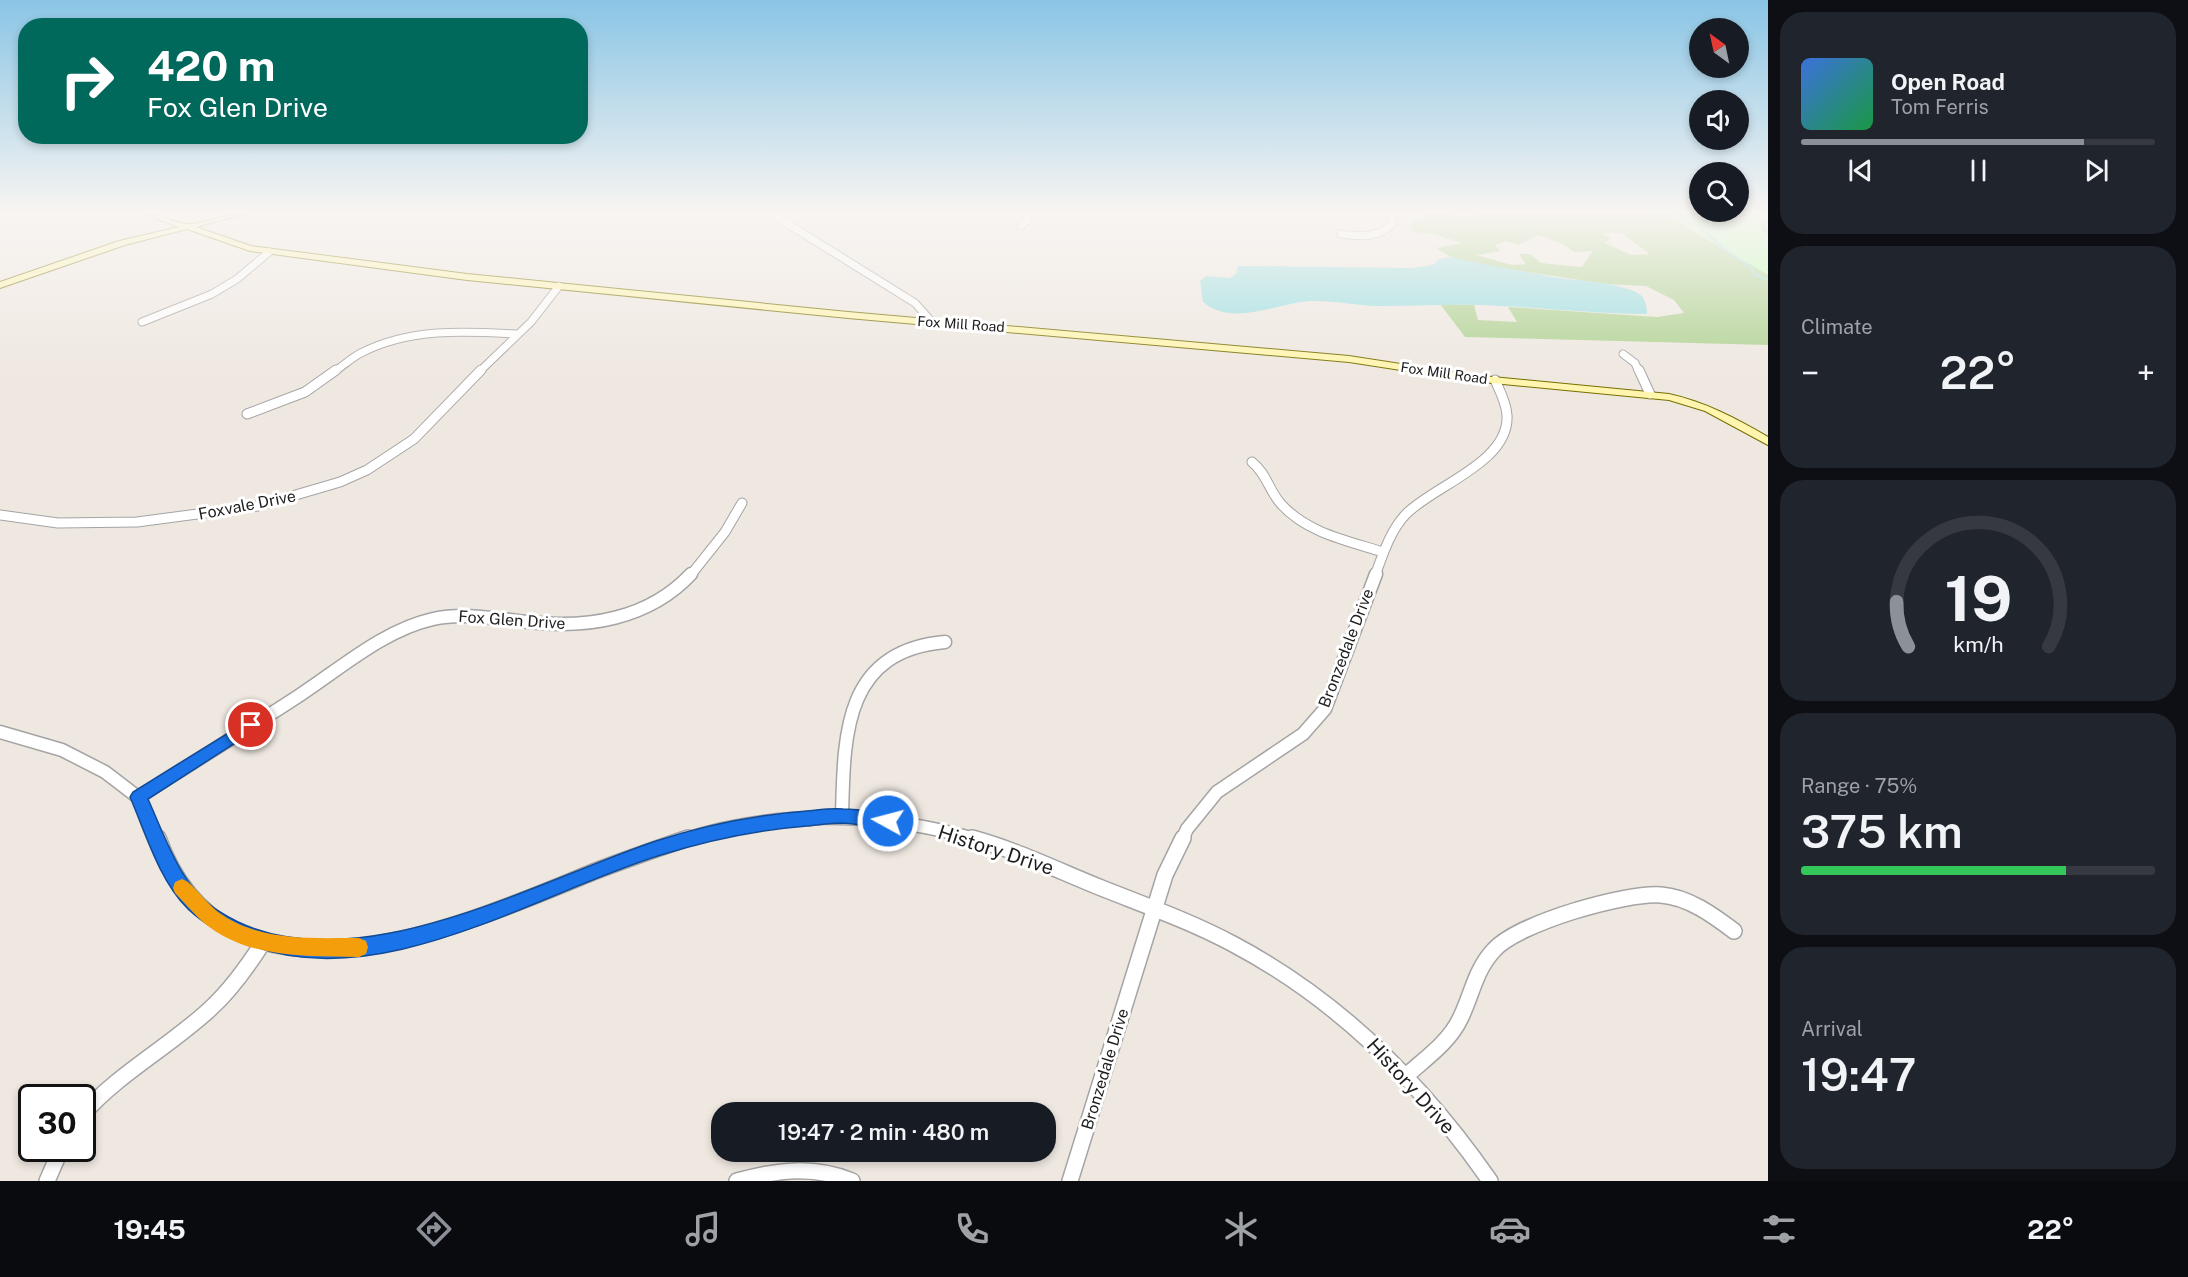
<!DOCTYPE html>
<html lang="en">
<head>
<meta charset="utf-8">
<style>
  body { margin:0; font-family:"Public Sans",sans-serif; background:#20242c; color:#f1f3f6; height:100vh; display:flex; flex-direction:column; font-size:22px; white-space:nowrap }
  * { box-sizing:border-box; margin:0 }
  p { font-size:20px; color:#9ea1a6 }
  .icon { flex:none; width:33px; height:33px; fill:none; stroke:currentColor; stroke-width:2; stroke-linecap:round; stroke-linejoin:round }
  .map { position:relative; flex:1; overflow:hidden }
  .details { display:flex; flex-direction:column; gap:12px; padding:12px; background:#0d0f14; width:420px }
  .details>* { flex:none }
  .top-card { position:absolute; left:18px; top:18px; width:570px; height:126px; border-radius:24px; box-shadow:0 3px 9px #0003; background:#00695c; color:#fff; overflow:hidden }
  .needle { width:39px; rotate:327deg }
  .tools { position:absolute; left:1689px; top:18px; display:grid; gap:12px }
  .tools a { display:grid; place-items:center; width:60px; height:60px; border-radius:50%; background:#171b24; box-shadow:0 3px 9px #0003; font-size:30px }
  .speed { position:absolute; left:18px; top:1084px; display:flex; gap:12px; font-size:30px; font-weight:700; text-align:center }
  .speed>* { display:grid; place-content:center; width:78px; height:78px; border-radius:50%; background:#171b24; box-shadow:0 3px 9px #0003; line-height:1 }
  .speed .limit { border:3px solid #111; border-radius:9px; background:#fff; color:#111 }
  .pin { position:absolute; display:grid; place-items:center; width:51px; height:51px; color:#fff; margin:-26px; border:3px solid #fff; border-radius:50%; box-shadow:0 2px 6px #0007 }
  .me { position:absolute; width:66px; margin:-33px; rotate:277deg; stroke-linejoin:round; filter:drop-shadow(0 0 4px #0008) }
  .turn { display:flex; align-items:center; gap:21px; height:126px; padding:0 30px; font-size:27px }
  .turn .icon { width:78px; height:78px; stroke-width:2.5 }
  .turn b { display:block; font-size:42px; line-height:51px }
  .big { font-size:45px; font-weight:600; line-height:1.1 }
  .details .card { flex:1; display:flex; flex-direction:column; justify-content:center; gap:9px; min-width:0; padding:0 21px; border-radius:24px; background:#20242c }
  .details .dial { align-items:center; gap:0 }
  .dial svg { height:156px; overflow:visible; fill:none; stroke:#363941; stroke-width:7; stroke-linecap:round; text-anchor:middle }
  .dial text { fill:#f1f3f6; stroke:none }
  .song { display:flex; align-items:center; gap:18px }
  .cover { width:72px; height:72px; border-radius:9px; background:linear-gradient(135deg,hsl(220 70% 55%),hsl(140 70% 35%)) }
  .played { height:6px; border-radius:3px; background:linear-gradient(90deg,#8c9099 80%,#363941 80%) }
  .keys { display:flex; justify-content:space-around; direction:ltr }
  .heat { display:flex; justify-content:space-between; align-items:center; font-size:33px; direction:ltr }
  .charge { height:9px; border-radius:4px; background:linear-gradient(90deg,#34c759 75%,#363941 0) }
  .trip { position:absolute; left:711px; top:1102px; width:345px; height:60px; border-radius:24px; background:#171b24; box-shadow:0 3px 9px #0003; font-weight:600; line-height:60px; text-align:center }
  .dock { display:flex; height:96px; justify-content:space-around; align-items:center; background:#090b0e; color:#9ea1a6 }
  .dock .icon { width:42px; height:42px }
  .dock .selected { color:#8c9099 }
  .dock b { font-size:27px; color:#f1f3f6 }
  main { display:flex; flex:1; min-height:0 }
  .map>svg:first-child { display:block }
</style>
</head>
<body>
<main>
<div class="map">
<svg width="1768" height="1181" viewBox="0 0 1768 1181">
  <rect width="100%" height="100%" fill="#efe8e1"/>
  <path fill="#b0d292" fill-rule="evenodd" d="M1432,214L1470,217L1482,214H1756L1768,231V345L1465,337L1440,304L1474,305L1478,320L1517,322L1508,307L1657,317L1684,313L1674,300L1646,286L1606,284L1482,265L1451,257L1436,248L1462,243L1434,234L1413,232L1410,223ZM1602,233H1621L1650,254L1631,255L1605,243L1610,239ZM1538,235L1563,244L1574,252L1593,251L1582,267L1541,263L1530,254H1519L1526,264L1512,265L1476,255L1500,251L1495,245L1506,241L1518,245Z"/>
  <path fill="#c0feb9" d="M1664,214H1760L1762,232L1768,234V275Z"/>
  <path fill="#9ddee1" d="M1451,257C1484,265 1518,270 1552,277C1572,280 1628,283 1642,296C1646,301 1647,309 1647,314C1589,314 1531,306 1473,305C1443,304 1412,306 1382,306C1357,306 1333,300 1309,301C1274,304 1234,327 1203,302L1200,281L1206,276L1230,278L1236,274L1238,266L1411,268L1433,265L1439,259Z"/>
  <g fill="none" stroke-linecap="round" stroke-linejoin="round">
    <path stroke="#9ddee1" stroke-width="2" d="M1649,214L1663,218H1680L1697,225L1723,248L1750,267L1756,275L1768,280"/>
    <g stroke="#a4a4a4" stroke-width="9">
      <path id="street-far3" d="M772,214L915,303L932,322
        M1021,226L1027,220L1028,214
        M1341,234C1360,237 1379,238 1393,223L1390,214
        M142,322L212,294L237,279L269,252
        M1623,354L1635,363L1639,372
        M334,372C343,366 351,358 361,353C409,328 464,331 516,334
        M479,372L531,322L559,286"/>
    </g>
    <g stroke="#a4a4a4" stroke-width="11">
      <path id="street-far2" d="M1639,370L1650,394
        M247,414L305,392L336,370
        M1252,462C1267,474 1269,491 1281,504C1307,533 1348,541 1383,552
        M0,515L58,523L137,522L258,506L340,482L367,470L414,439L481,370
        M690,576L725,532L742,503
        M1375,576C1383,554 1390,531 1406,514C1435,485 1510,462 1507,415C1506,402 1500,391 1495,380"/>
    </g>
    <g stroke="#a4a4a4" stroke-width="15">
      <path id="street-far1" d="M0,732L62,750L105,772L139,798L158,840
        M139,797C192,762 247,730 300,695C341,668 384,630 433,619C465,612 497,619 528,622C587,629 649,619 691,574
        M842,816C844,736 843,651 945,642
        M683,840C778,809 883,812 978,840
        M1182,840L1187,829L1217,792L1303,734L1325,709L1376,574"/>
    </g>
    <g stroke="#a4a4a4" stroke-width="18">
      <path id="street" d="M158,838C228,1030 462,926 593,872C624,860 656,849 688,838
        M972,838C1016,850 1057,870 1099,887C1144,905 1190,921 1233,944C1339,1000 1422,1083 1490,1181
        M1407,1075C1426,1058 1449,1042 1460,1019C1472,995 1475,970 1494,950C1518,923 1626,892 1661,895C1688,897 1713,915 1734,931
        M82,1115C119,1073 169,1047 210,1009C231,990 248,966 264,941
        M47,1181L61,1149
        M737,1181C777,1170 813,1165 852,1181
        M1070,1181L1165,875L1183,838"/>
    </g>
    <g stroke="#776f00" stroke-width="2">
      <path id="secondary" d="M145,214C160,213 172,223 187,224C200,225 226,214 244,214L196,227L251,246L467,274L848,312L1349,356L1472,375L1669,394C1705,402 1736,418 1768,437V445L1705,411L1669,400L1472,381L1349,362L848,318L467,280L250,251L187,229L125,245L0,288V282L119,241L179,227Z"/>
    </g>
    <use href="#street-far3" stroke="#fff" stroke-width="7"/>
    <use href="#street-far2" stroke="#fff" stroke-width="9"/>
    <use href="#street-far1" stroke="#fff" stroke-width="12"/>
    <use href="#street" stroke="#fff" stroke-width="15"/>
    <use href="#secondary" fill="#fff5af" fill-rule="evenodd"/>
  </g>
  <linearGradient id="sky" x2="0" y2="1"><stop stop-color="#8ac5e5"/><stop offset="0.56" stop-color="#f8f5f2"/><stop offset="1" stop-color="#f8f5f2" stop-opacity="0"/></linearGradient>
  <rect width="1768" height="379" fill="url(#sky)"/>
  <path fill="#1a73e8" stroke="#114b97" stroke-width="1.5" d="M251,719L257,721L259,725L257,729L148,799C166,839 181,888 220,912C343,991 533,882 656,841C705,825 755,815 807,811C818,810 831,808 843,809C858,809 873,812 888,814L894,816L896,821L894,827L888,829C873,827 858,824 843,823C831,823 818,825 807,826C756,830 709,840 661,855C537,893 381,995 250,945C227,937 206,926 188,909C159,880 146,834 130,797L133,792Z"/>
  <path fill="#f59e0b" d="M182,879L188,882C198,891 207,903 218,912C259,942 311,938 359,938L366,941L368,947L366,954L359,957C307,956 248,959 204,923C194,914 185,903 175,893L173,888L175,882Z"/>
  <g text-anchor="middle" dominant-baseline="central" stroke-width="6" stroke-linejoin="round" paint-order="stroke">
    <g font-size="14" fill="#1d1d1d" stroke="#fff">
      <text transform="translate(961 324) rotate(4)">Fox Mill Road</text>
      <text transform="translate(1444 373) rotate(8)">Fox Mill Road</text>
    </g>
    <g font-size="16" fill="#1d1d1d" stroke="#fff">
      <text transform="translate(247 505) rotate(-11)">Foxvale Drive</text>
      <text transform="translate(512 620) rotate(4)">Fox Glen Drive</text>
      <text transform="translate(1346 648) rotate(-69)">Bronzedale Drive</text>
      <text transform="translate(1105 1069) rotate(-73)">Bronzedale Drive</text>
    </g>
    <g font-size="20" fill="#1d1d1d" stroke="#fff">
      <text transform="translate(996 850) rotate(18)">History Drive</text>
      <text transform="translate(1411 1086) rotate(48)">History Drive</text>
    </g>
  </g>
</svg>
<div class="tools">
<a><svg class="needle" viewBox="-14 -14 28 28"><path d="M0-13l5 13h-10z" fill="#e53935"/><path d="M0 13l5-13h-10z" fill="#9ea1a6"/></svg></a>
<a><svg class="icon" aria-label="sound" viewBox="0 0 24 24"><path d="M4 9h4l5-4v14l-5-4H4zM17 9q2 3 0 6"/></svg></a>
<a><svg class="icon" aria-label="search" viewBox="0 0 24 24"><circle cx="10" cy="10" r="6"/><path d="M15 15l6 6"/></svg></a>
</div>
<div class="speed"><div class="limit">30</div></div>
<div class="pin" style="left:251px;top:725px;background:#d93025"><svg class="icon" aria-label="arrive" viewBox="0 0 24 24"><path d="M6 21V4h12l-3 4 3 4H6"/></svg></div>
<svg class="me" style="left:888px;top:821px" viewBox="-20 -20 40 40"><circle r="17" fill="#1a73e8" stroke="#fff" stroke-width="3"/><path d="M0-11L8 9 0 5-8 9z" fill="#fff"/></svg>
<div class="trip">19:47 · 2 min · 480 m</div>
<div class="top-card">
<div class="turn"><svg class="icon" aria-label="right" viewBox="0 0 24 24"><path d="M7 20v-9h11M14 6l5 5-5 5"/></svg><div><b>420 m</b>Fox Glen Drive</div></div>
</div>
</div>
<section class="details">
<div class="card">
<div class="song"><i class="cover"></i><div><b>Open Road</b><p>Tom Ferris</p></div></div>
<div class="played"></div>
<div class="keys"><svg class="icon" aria-label="previous" viewBox="0 0 24 24"><path d="M18 5L8 12l10 7zM5 5v14"/></svg><svg class="icon" aria-label="pause" viewBox="0 0 24 24"><path d="M8 5v14M16 5v14"/></svg><svg class="icon" aria-label="next" viewBox="0 0 24 24"><path d="M6 5l10 7-10 7zM19 5v14"/></svg></div>
</div>
<div class="card"><p>Climate</p>
<div class="heat"><a>−</a><b class="big">22°</b><a>+</a></div>
</div>
<div class="card dial"><svg viewBox="0 0 100 80">
<path d="M14 69A42 42 0 1 1 86 69"/>
<path d="M14 69A42 42 0 0 1 8 46" stroke="#8c9099"/>
<text x="50" y="56" font-size="32" font-weight="700">19</text>
<text x="50" y="72" font-size="11">km/h</text>
</svg></div>
<div class="card"><p>Range · 75%</p><b class="big">375 km</b><div class="charge"></div></div>
<div class="card"><p>Arrival</p><b class="big">19:47</b></div>
</section>
</main>
<nav class="dock">
<b>19:45</b>
<svg class="icon selected" aria-label="directions" viewBox="0 0 24 24"><path d="M12 3l9 9-9 9-9-9zM9 14v-3h6M13 9l2 2-2 2"/></svg>
<svg class="icon" aria-label="music" viewBox="0 0 24 24"><path d="M9 18V5l10-2v13"/><circle cx="6" cy="18" r="3"/><circle cx="16" cy="16" r="3"/></svg>
<svg class="icon" aria-label="phone" viewBox="0 0 24 24"><path d="M5 4h4l2 5-3 2q2 4 5 5l2-3 5 2v4C11 20 4 13 5 4z"/></svg>
<svg class="icon" aria-label="climate" viewBox="0 0 24 24"><path d="M12 3v18M4 7l16 10M4 17L20 7"/></svg>
<svg class="icon" aria-label="car" viewBox="0 0 24 24"><path d="M5 17H2v-5l4-1 3-4h7l3 4 3 1v5h-3M9 17h6M6 11h13"/><circle cx="7" cy="17" r="2"/><circle cx="17" cy="17" r="2"/></svg>
<svg class="icon" aria-label="filters" viewBox="0 0 24 24"><path d="M4 7h16M4 17h16"/><circle cx="9" cy="7" r="2"/><circle cx="15" cy="17" r="2"/></svg>
<b>22°</b>
</nav>
</body>
</html>
